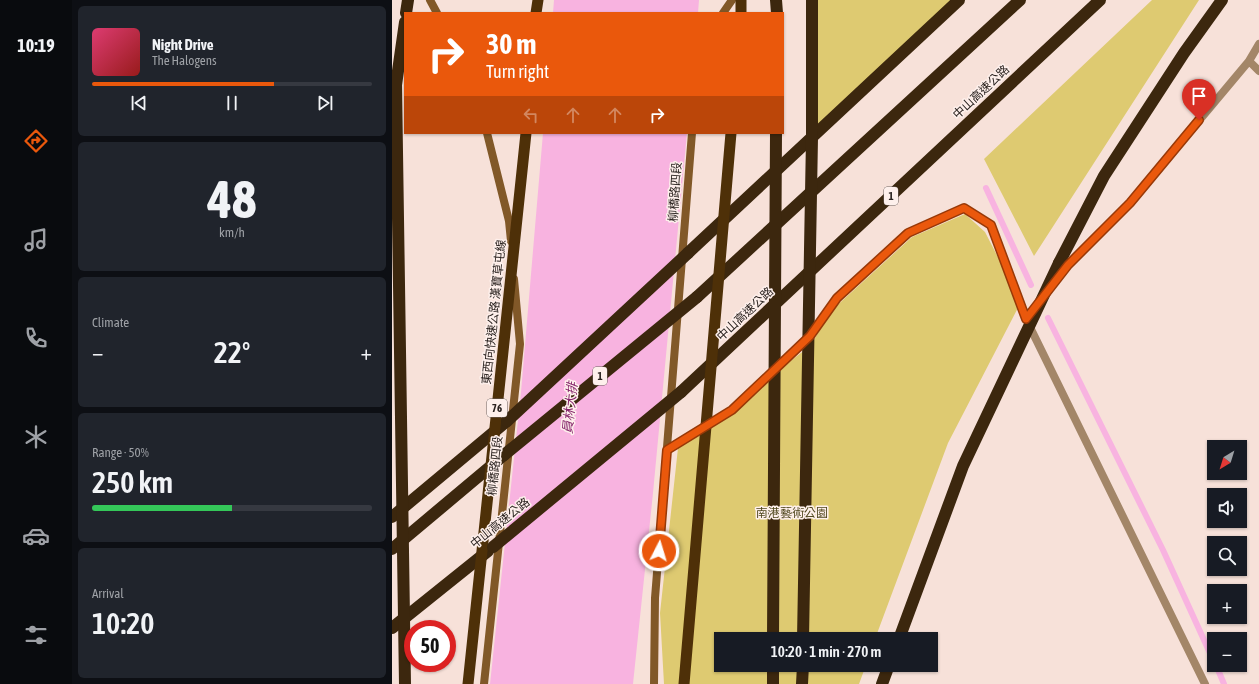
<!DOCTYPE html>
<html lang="en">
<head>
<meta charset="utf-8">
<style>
  body { margin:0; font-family:"Asap Condensed","Noto Sans TC",sans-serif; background:#20242c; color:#f1f3f6; height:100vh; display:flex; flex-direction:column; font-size:15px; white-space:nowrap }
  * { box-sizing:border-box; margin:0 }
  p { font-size:13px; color:#9ea1a6 }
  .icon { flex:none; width:22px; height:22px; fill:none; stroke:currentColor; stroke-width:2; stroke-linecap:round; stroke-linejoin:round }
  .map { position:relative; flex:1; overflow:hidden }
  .drawer { display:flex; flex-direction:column; gap:6px; padding:6px; background:#0d0f14; width:320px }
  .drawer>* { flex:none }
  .banner { position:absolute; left:12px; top:12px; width:380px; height:122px; border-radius:0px; box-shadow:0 1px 3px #0004; background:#ea580c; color:#fff; overflow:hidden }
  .needle { width:26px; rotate:218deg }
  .tools { position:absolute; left:815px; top:440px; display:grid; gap:8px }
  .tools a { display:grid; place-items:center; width:40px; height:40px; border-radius:0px; background:#171b24; box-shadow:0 1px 3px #0004; font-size:20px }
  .speed { position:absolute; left:12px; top:620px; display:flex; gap:8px; font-size:20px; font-weight:700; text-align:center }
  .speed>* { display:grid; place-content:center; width:52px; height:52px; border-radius:50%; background:#171b24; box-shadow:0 1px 3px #0004; line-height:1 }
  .speed .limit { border:6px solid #d22; background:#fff; color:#111 }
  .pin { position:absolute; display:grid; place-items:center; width:34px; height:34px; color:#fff; margin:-41px -17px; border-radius:50% 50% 50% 0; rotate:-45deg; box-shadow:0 0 4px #0007 }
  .pin .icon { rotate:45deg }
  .me { position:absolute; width:44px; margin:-22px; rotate:5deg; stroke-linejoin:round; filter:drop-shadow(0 0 3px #0008) }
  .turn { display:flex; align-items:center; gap:14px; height:84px; padding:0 16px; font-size:18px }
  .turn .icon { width:52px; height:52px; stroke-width:2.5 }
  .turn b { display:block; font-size:28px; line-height:34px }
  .lanes { display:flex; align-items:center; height:38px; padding:0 16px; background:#0003; justify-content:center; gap:20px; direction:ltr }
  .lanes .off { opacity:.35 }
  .big { font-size:30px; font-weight:600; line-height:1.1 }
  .drawer .widget { flex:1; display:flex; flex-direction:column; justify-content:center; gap:6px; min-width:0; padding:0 14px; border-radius:6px; background:#20242c }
  .drawer .dial { align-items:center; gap:0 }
  .dial b { font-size:52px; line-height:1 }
  .song { display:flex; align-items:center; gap:12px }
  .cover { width:48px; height:48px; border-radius:6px; background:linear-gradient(135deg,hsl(340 70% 55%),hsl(0 70% 35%)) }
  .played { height:4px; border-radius:2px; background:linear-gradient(90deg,#ea580c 65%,#363941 65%) }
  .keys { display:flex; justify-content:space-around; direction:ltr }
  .heat { display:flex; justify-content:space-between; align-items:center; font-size:22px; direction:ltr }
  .charge { height:6px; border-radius:3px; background:linear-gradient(90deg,#34c759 50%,#363941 0) }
  .trip { position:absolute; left:322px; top:632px; width:224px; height:40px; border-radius:0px; background:#171b24; box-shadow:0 1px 3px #0004; font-weight:600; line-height:40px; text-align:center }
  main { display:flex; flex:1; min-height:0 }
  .menu { display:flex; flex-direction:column; width:72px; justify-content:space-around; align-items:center; background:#090b0e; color:#9ea1a6 }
  .menu .icon { width:28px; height:28px }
  .menu .on { color:#ea580c }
  .menu b { font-size:18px; color:#f1f3f6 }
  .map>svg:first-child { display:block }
</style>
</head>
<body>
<main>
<nav class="menu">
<b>10:19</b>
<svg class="icon on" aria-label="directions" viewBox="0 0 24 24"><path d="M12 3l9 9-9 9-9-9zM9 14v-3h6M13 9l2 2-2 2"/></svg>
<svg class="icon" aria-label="music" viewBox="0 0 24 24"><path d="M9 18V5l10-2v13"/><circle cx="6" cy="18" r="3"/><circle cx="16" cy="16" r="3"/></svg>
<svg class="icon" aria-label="phone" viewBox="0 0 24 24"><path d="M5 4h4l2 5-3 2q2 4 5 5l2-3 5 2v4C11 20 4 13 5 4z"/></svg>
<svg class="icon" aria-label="climate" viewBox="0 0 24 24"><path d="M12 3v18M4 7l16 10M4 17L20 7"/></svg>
<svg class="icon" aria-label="car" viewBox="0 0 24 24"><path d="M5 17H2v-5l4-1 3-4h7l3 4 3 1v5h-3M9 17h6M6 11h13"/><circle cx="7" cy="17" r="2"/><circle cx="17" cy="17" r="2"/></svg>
<svg class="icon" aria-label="filters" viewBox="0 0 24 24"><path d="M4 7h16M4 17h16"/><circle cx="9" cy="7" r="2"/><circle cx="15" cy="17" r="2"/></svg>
</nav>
<section class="drawer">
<div class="widget">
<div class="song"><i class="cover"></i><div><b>Night Drive</b><p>The Halogens</p></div></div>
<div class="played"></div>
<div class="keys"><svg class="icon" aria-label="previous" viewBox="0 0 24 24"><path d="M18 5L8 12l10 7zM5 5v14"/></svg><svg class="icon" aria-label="pause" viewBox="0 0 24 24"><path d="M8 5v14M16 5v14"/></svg><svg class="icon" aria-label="next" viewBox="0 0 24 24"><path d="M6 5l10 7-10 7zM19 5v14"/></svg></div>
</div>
<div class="widget dial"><b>48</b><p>km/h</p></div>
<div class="widget"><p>Climate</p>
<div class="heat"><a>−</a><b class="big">22°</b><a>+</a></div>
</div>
<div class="widget"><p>Range · 50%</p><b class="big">250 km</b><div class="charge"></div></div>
<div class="widget"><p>Arrival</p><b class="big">10:20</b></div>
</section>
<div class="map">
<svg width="867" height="684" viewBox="0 0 867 684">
  <rect width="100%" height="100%" fill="#f7e1d9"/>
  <path fill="#deca71" d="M420,0H567L420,138Z
    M760,0H807L642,256L592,159Z
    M573,214L593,232L629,302L556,443L483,639H329V665H474L467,684H272L268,613L286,448L418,346L440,310L520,237Z"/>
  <path fill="#f8b3e0" d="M162,0H307L306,13H161Z
    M151,133H295L261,493L241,684H98L129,392Z"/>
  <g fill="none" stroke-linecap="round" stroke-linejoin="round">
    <path stroke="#f8b3e0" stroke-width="6" d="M594,188L639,285
      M656,318L771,550L822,662
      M824,665L832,684"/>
    <path stroke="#a38668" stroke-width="8" d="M857,61L867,71
      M661,284L676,265L738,203L857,61L867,44
      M275,450L340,410L418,336L445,298L517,233L572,208L599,225L634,319L813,684"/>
    <path stroke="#815828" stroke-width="8" d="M38,0L45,13
      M331,13L340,0
      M95,133L117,221L119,241
      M92,684L128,344L122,279
      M262,684L263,598L300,133"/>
    <path stroke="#4e3008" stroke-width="11" d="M144,13L146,0
      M349,13V0"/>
    <path stroke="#3c270e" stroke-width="12" d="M384,0L385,13
      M14,13L16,0
      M296,253L567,0
      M667,263L712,176L792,53L830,0
      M305,297L628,0
      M289,392L708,0
      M0,517L115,421
      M0,549L112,455
      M0,628L96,551
      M381,684V665
      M410,684L411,665
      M490,684L497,665"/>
    <path stroke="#4e3008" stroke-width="11" d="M76,684L134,133
      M292,684L339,133"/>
    <path stroke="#3c270e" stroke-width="12" d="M13,22L4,85L13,684
      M115,421L296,253
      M112,455L305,297
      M101,547L289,392
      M381,639L384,133
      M411,639L420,138V0
      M507,639L571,466L667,263"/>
  </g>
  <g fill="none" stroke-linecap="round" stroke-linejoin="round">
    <g stroke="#983908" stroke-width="10">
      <path id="route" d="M267,551L275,450L340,410L418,336L445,298L516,233L572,208L599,225L634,319L676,265L738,203L807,120"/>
    </g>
    <use href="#route" stroke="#ea580c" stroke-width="7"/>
  </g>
  <g text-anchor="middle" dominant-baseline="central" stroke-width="3" stroke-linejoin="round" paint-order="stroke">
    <g fill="#fef0ec" stroke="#6b615e" stroke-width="1">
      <rect x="492" y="187" width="14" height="18" rx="3"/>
      <rect x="201" y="367" width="14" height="18" rx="3"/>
      <rect x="95" y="399" width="20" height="18" rx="3"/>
    </g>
    <g font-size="11" font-weight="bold" fill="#2c2421">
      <text x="499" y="196">1</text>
      <text x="208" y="376">1</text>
      <text x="105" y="408">76</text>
    </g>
    <g font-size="12" fill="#2c2421" stroke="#fef0ec">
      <text transform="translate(589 92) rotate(-43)">中山高速公路</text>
      <text transform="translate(283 192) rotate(-86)">柳橋路四段</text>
      <text transform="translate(102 312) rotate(-84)">東西向快速公路 漢寶草屯線</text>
      <text transform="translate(353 314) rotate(-43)">中山高速公路</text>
      <text transform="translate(103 466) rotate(-84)">柳橋路四段</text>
      <text transform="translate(108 523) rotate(-39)">中山高速公路</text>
    </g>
    <g font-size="12" fill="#50471d" stroke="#fef0ec">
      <text x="400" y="513">南港藝術公園</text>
    </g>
    <g font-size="13" font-style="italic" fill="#86256c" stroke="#fef0ec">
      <text transform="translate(178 408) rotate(-84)">員林大排</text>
    </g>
  </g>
</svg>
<div class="tools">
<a><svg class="needle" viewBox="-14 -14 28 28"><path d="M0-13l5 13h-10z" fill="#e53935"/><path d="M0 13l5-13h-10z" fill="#9ea1a6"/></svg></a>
<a><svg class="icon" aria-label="sound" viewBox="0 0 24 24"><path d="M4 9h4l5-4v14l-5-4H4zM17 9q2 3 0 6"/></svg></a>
<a><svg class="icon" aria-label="search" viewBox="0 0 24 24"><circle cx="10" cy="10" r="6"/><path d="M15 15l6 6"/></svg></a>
<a>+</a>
<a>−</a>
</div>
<div class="speed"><div class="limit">50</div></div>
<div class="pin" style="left:807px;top:120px;background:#d93025"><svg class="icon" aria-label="arrive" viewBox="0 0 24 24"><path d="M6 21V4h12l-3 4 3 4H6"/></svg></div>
<svg class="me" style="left:267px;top:551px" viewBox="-20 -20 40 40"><circle r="17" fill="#ea580c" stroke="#fff" stroke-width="3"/><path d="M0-11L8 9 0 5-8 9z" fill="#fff"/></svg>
<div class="trip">10:20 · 1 min · 270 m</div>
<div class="banner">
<div class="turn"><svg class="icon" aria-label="right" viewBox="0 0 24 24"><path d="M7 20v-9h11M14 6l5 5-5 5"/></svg><div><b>30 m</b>Turn right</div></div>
<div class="lanes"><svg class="icon off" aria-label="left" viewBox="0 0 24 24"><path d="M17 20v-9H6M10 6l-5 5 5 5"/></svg><svg class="icon off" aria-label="ahead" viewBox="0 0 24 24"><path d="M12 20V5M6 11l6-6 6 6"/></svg><svg class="icon off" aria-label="ahead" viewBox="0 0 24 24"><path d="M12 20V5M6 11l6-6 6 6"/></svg><svg class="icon" aria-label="right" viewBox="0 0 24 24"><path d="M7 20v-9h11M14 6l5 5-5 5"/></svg></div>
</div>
</div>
</main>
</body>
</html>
